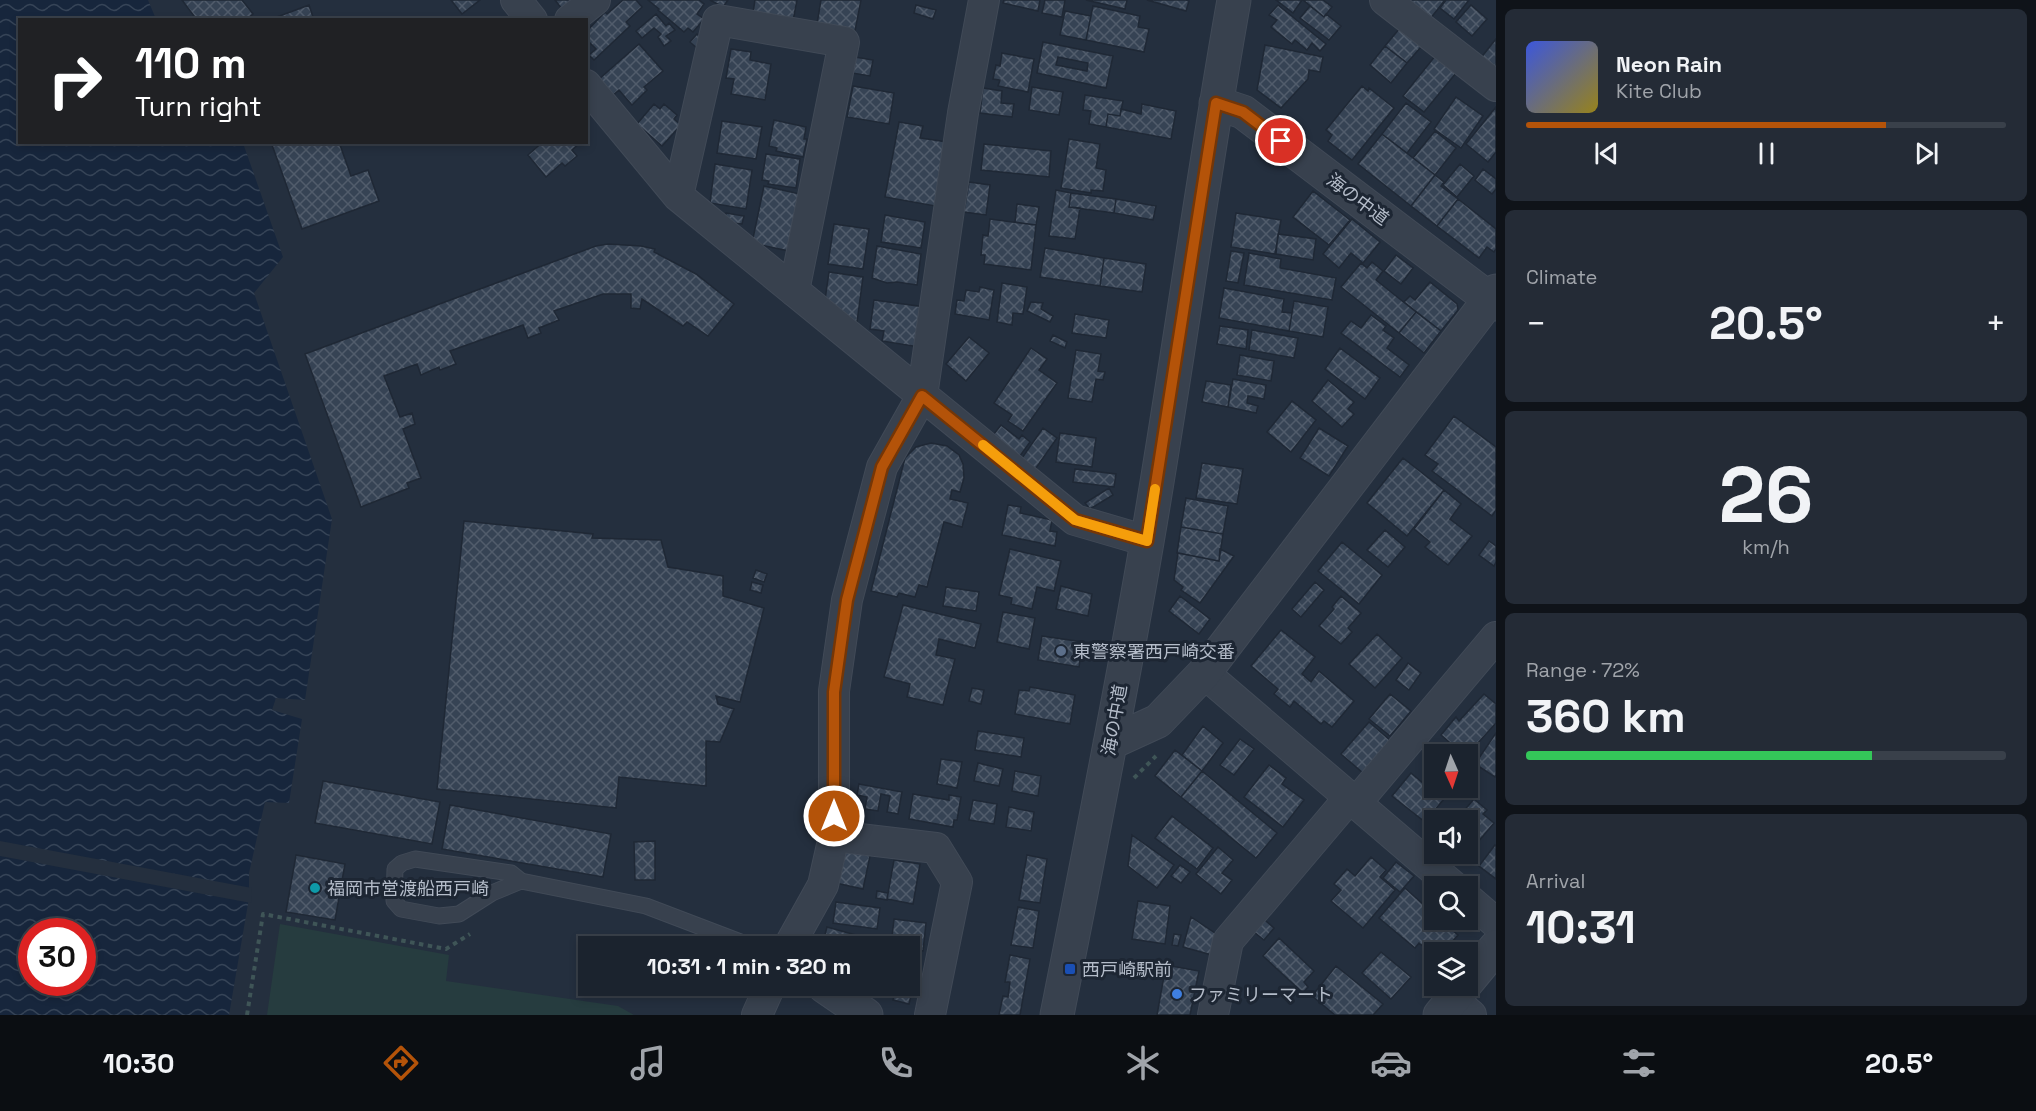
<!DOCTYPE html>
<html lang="en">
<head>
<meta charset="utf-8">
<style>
  body { margin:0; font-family:"Space Grotesk","Noto Sans JP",sans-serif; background:#242b36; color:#f1f3f6; height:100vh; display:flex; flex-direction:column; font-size:22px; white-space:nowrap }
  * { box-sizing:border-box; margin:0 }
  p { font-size:20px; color:#a0a4aa }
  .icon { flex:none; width:33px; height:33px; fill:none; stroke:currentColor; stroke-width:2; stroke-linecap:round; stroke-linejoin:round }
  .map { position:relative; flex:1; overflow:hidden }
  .drawer { display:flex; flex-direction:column; gap:9px; padding:9px; background:#0f1319; width:540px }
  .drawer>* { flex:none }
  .guide { position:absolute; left:18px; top:18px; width:570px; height:126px; border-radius:0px; box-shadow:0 3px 9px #0003,0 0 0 2px #39404a; background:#202124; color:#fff; overflow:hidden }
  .needle { width:39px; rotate:177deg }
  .tools { position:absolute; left:1424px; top:744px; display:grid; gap:12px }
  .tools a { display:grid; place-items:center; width:54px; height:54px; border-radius:0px; background:#1b232e; box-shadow:0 3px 9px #0003,0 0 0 2px #39404a; font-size:30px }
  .speed { position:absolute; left:18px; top:918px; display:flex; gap:12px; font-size:30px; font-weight:700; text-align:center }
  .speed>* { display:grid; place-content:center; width:78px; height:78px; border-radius:50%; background:#1b232e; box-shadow:0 3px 9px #0003,0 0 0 2px #39404a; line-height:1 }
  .speed .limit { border:9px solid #d22; background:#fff; color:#111 }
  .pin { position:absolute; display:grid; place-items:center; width:51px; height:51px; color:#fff; margin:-26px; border:3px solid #fff; border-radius:50%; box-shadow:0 2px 6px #0007 }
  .me { position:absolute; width:66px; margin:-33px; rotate:0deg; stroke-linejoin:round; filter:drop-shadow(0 0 4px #0008) }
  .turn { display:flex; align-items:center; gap:21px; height:126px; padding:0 18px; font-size:27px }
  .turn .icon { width:78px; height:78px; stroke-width:2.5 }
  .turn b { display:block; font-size:42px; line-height:51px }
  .big { font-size:45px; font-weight:800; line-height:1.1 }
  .drawer .tile { flex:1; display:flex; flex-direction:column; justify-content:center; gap:9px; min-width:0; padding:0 21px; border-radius:9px; background:#242b36 }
  .drawer .dial { align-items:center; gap:0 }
  .dial b { font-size:78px; line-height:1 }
  .song { display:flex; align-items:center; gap:18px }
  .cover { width:72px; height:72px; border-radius:9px; background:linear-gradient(135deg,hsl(230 70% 55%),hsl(50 70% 35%)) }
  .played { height:6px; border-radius:3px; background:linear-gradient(90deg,#b45309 75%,#39404a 75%) }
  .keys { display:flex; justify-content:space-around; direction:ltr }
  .heat { display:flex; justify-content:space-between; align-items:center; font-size:33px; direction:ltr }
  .charge { height:9px; border-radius:4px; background:linear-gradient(90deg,#34c759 72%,#39404a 0) }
  .trip { position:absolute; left:578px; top:936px; width:342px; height:60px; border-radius:0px; background:#1b232e; box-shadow:0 3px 9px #0003,0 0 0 2px #39404a; font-weight:800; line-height:60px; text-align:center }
  .tabs { display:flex; height:96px; justify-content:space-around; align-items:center; background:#0b0e12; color:#a0a4aa }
  .tabs .icon { width:42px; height:42px }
  .tabs .current { color:#b45309 }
  .tabs b { font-size:27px; color:#f1f3f6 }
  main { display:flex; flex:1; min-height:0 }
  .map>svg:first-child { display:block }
</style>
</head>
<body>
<main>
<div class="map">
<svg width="1496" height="1015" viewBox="0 0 1496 1015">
  <defs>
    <pattern id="water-waves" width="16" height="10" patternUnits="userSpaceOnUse" patternTransform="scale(1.5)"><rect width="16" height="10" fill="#17263c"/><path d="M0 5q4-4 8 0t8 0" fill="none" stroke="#364457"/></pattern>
    <pattern id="building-cross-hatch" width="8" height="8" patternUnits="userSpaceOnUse" patternTransform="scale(1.5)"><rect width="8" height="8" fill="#364354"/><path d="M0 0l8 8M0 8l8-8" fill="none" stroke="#515c6b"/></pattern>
  </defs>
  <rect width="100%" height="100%" fill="#242f3e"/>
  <path fill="#263c3f" d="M280,924L449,955L446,981L618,1006L634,1015H267Z"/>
  <path fill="url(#water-waves)" fill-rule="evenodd" d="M0,0H148L156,19L20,20V142L243,143L283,257L254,293L332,519L305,700L276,698L272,710L302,719L289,803L265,802L249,873V898L229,1015H0ZM32,932H82V982H32Z"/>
  <path fill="#242f3e" d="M0,841L252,888L251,903L0,856Z"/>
  <path fill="url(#building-cross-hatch)" stroke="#1f2835" stroke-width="1.5" fill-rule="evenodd" d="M182,0H242L253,14L246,20H197Z
    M451,0H480L462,14Z
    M555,0H574L562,9Z
    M623,0H636L642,7L626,22L630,26L594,60L589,55L596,49L586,39V32L605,12L607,14Z
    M648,0H699L704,4L697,14L704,19L693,32L688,28L684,32L658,10L659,9Z
    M710,0H728L723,7Z
    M755,0H797L793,21L753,13Z
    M821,0H861L855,31L817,24Z
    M1004,0H1040L1038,11L1003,3Z
    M1045,0H1065L1062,17L1042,13Z
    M1086,0H1127L1125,9Z
    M1147,0H1186L1189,1L1186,11Z
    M1276,0H1302L1293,13Z
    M1303,0H1323L1332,7L1324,17Z
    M1405,0H1445L1430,19Z
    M1446,0H1469L1454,19L1440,8Z
    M309,5L314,20H269Z
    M916,5L936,10L933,19L914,13Z
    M1278,5L1326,44L1320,51L1312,43L1307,50L1295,40L1292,44L1271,27L1277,20L1269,15Z
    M1471,5L1487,19L1472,36L1456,22Z
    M1093,6L1140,16L1138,27L1149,29L1144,52L1086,40Z
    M1310,6L1324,17L1326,14L1341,26L1329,40L1300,18Z
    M1065,11L1091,16L1086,40L1060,35Z
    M656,14L666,26L669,23L675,30L666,36L671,41L664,46L658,37L661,34L654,28L642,38L636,31Z
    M1405,22L1427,40L1407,63L1385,46Z
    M697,34L704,41L698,49L690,42Z
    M1496,39V72L1480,59Z
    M1043,42L1113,56L1106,88L1037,73ZM1058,57L1088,63L1087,71L1056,65Z
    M639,44L663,71L644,87L647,90L632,105L619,90L612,96L598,80Z
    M1265,45L1323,57L1320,72L1309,70L1308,79L1281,108L1257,90Z
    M1385,46L1407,63L1391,83L1370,65Z
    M731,49L751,52L750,60L771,64L765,100L731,94L734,79L726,78Z
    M1440,50L1461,67L1424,112L1403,96Z
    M1002,53L1034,59L1028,92L998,86L1000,80L993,79L996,65L1000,66Z
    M855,57L873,60L870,76L852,73Z
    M853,86L894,93L889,124L847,117Z
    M1362,86L1368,91L1369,88L1394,108L1352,160L1328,141L1332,135L1326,130Z
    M1032,87L1063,92L1059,115L1029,110Z
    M983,88L1002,91L1001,103L1014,104L1012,117L980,113Z
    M1085,95L1123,101L1120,116L1108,114L1106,127L1089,124L1091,111L1083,110Z
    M1456,97L1483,116L1461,148L1434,129Z
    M1406,103L1431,122L1407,153L1382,134Z
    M654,104L660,109L664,104L677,115L674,119L681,125L662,146L637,124Z
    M1142,104L1176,111L1171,139L1106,127L1108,114L1120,116L1121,109L1141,114Z
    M1496,107V152L1488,162L1466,144Z
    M774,120L806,127L804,139H807L803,157L776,151L777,148L769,146Z
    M722,121L762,127L756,159L717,153Z
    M899,122L923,126L920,138L947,142L935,206L885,197Z
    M1435,131L1456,148L1435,175L1413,158Z
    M1382,134L1435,175L1411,206L1358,164Z
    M1069,139L1100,144L1096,168L1106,170L1103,191L1091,190V193L1061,188Z
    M271,142H339L351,176L368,170L379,201L302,229Z
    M543,142H581L572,150L577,156L565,166L562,163L546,177L528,155Z
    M984,144L1051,151L1049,177L981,170Z
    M766,154L800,159L796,188L768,184L769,181L762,180Z
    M715,164L752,170L746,209L710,203Z
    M1460,164L1474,176L1457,197L1443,185Z
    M1483,169L1496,179V189L1492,194L1475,180Z
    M1435,175L1444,182L1441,186L1458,199L1437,226L1411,206Z
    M969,182L990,185L986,215L964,212Z
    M764,186L800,194L789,251L752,243Z
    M1056,190L1071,193L1069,207L1080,208L1075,239L1049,236Z
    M1313,191L1350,220L1329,245L1293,217Z
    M1071,193L1116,199L1114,213L1069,207Z
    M1116,199L1156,206L1153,220L1114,213Z
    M1458,199L1496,229V249L1494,252L1487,247L1479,258L1437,226Z
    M1017,204L1039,207L1036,225L1015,222Z
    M726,213L744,216L742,224L725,222Z
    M1236,213L1281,220L1275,254L1231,247Z
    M885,215L925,222L921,248L881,242Z
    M990,219L1036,225L1031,270L984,264L985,255H981L983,235L988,236Z
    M1352,219L1380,242L1363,263L1351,253L1339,268L1323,254Z
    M834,224L869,229L863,269L828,264Z
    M1278,234L1316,239L1313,260L1276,254Z
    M608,244L641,246L655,249L654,252L696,274L734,304L708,336L687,322L683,326L642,299L640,309L631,308V294H603L554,311L559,320L539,328L541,333L528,338L523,325L450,351L456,364L440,370L439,367L421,375L417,364L384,376L400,417L412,413L415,424L403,429L421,478L407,483L409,488L361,507L305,354L596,246Z
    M877,246L921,254L917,285L897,282L887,283L872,278Z
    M1045,248L1104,258L1100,286L1040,277Z
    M1231,251L1244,253L1238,283L1226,281Z
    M1249,253L1281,259L1280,268L1336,278L1332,300L1244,285Z
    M1396,255L1413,268L1401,284L1384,271Z
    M1104,258L1146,264L1142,292L1100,286Z
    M1372,262L1383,271L1376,280L1416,312L1399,333L1341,287L1361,263L1367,268Z
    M829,272L863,277L857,322L840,320L824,307Z
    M1430,282L1457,304L1458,310L1441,331L1404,302L1410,296L1415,300Z
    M1002,283L1027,287L1023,314L1013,313L1012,325L997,322Z
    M980,287L994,290L989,320L955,314L957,300L964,301L966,290L979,292Z
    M1224,288L1284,299L1282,312L1292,313L1289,331L1219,318Z
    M874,300L925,307L919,347L882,341L884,331L870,329Z
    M1294,301L1328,307L1323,337L1289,331Z
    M1031,302L1043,303L1041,309L1053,316L1050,322L1027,311Z
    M1416,312L1441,331L1424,353L1399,333Z
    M1075,314L1109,320L1106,338L1072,333Z
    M1371,315L1386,326L1383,330L1394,338L1387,348L1409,365L1400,377L1341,333L1351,321L1361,328Z
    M1220,326L1248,330L1246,349L1217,344Z
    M1252,330L1298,338L1294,358L1249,350Z
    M1053,335L1067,342L1065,348L1050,341Z
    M969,337L989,353L966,381L946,364Z
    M1031,348L1047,359L1039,370L1057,383L1023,431L1008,421L1012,415L994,403Z
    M1340,348L1380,378L1365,399L1325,369Z
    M1076,350L1101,354L1098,371L1105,372L1103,380L1096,379L1092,402L1068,398Z
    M1240,355L1274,361L1271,381L1237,375Z
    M1233,379L1266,385L1264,399L1248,396L1247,403L1258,406L1256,413L1228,407Z
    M1328,380L1354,402L1348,409L1354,414L1342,427L1312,401Z
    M1206,381L1231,385L1228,407L1202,402Z
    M1292,401L1316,420L1291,452L1267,432Z
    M1454,416L1496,447V510L1492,516L1432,471L1438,464L1425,455Z
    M1001,425L1019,439L1022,435L1030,442L1017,460L990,439Z
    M1043,428L1057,438L1029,478L1015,468Z
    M1319,428L1348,446L1329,476L1300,458Z
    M1060,433L1096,438L1092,467L1056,462Z
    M931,443L947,446L959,455L963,464L964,478L960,492L952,490L950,499L968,503L962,527L944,522L927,587L919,585L915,597L899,593L897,597L871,591L905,458L916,447Z
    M1403,458L1444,490L1407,536L1367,503Z
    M1202,463L1243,469L1237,504L1196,498Z
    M1075,469L1116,474L1114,487L1073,482Z
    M1109,488L1113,495L1090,509L1085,503Z
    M1444,490L1461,504L1450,519L1472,536L1448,565L1425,547L1430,542L1414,529Z
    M1186,498L1228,506L1223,534L1181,527Z
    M1008,505L1021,507L1020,513L1052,520L1050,531L1057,532L1055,546L1002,535Z
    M464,521L593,534L592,538L661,540L668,567L723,576V596L764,608L740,702L716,696L718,704L734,709L720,742L706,741V786L619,777L616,808L437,789Z
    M1181,527L1223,534L1219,561L1177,553Z
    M1385,530L1405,547L1388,567L1367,550Z
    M1489,541L1496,546V562L1494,566L1479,555Z
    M1342,542L1382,575L1359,604L1318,571Z
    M1010,549L1061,561L1054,591L1037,587L1032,609L1011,604L1012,598L999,595Z
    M1220,549L1234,556L1200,603L1181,590L1183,587L1174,580L1178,553L1219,561Z
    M756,570L767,574L764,582L753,578Z
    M752,582L763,585L761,593L750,590Z
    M1315,582L1324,590L1301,617L1292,609Z
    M1061,586L1092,594L1088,616L1056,609Z
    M946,587L979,592L976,611L943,606Z
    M1180,596L1210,619L1199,634L1169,611Z
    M1341,596L1361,613L1348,628L1352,632L1341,644L1319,626L1334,609L1332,607Z
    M903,605L981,624L975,648L939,639L936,655L955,659L943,705L907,697L910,684L884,677Z
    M1003,612L1035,618L1029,649L997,642Z
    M1281,630L1315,657L1302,674L1311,682L1319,671L1354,701L1332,727L1324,721L1321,724L1294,701L1290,707L1274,694L1278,689L1251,666Z
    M1377,634L1402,658L1375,688L1349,664Z
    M1042,636L1083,642L1079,667L1038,660Z
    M1408,663L1421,673L1409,690L1396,680Z
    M1030,687L1075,695L1070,724L1015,714L1019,690L1029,691Z
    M972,688L984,690L981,704L969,701Z
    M1390,694L1411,711L1390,736L1369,719Z
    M1484,694L1496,704V723L1467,755L1463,754L1441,735L1456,717L1459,721Z
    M1369,722L1391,741L1363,773L1341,754Z
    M1203,726L1223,743L1202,771L1182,755Z
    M978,731L1024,738L1021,757L975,750Z
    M1496,733V775L1495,777L1475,764Z
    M1240,739L1254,749L1234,775L1220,765Z
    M1175,750L1202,771L1181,797L1155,776Z
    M1434,752L1438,754H1434V774L1424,766Z
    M941,759L962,762L957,788L937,784Z
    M978,763L1003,769L999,786L974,781Z
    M1269,765L1286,778L1282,784L1304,800L1283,827L1244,797Z
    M1015,771L1041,776L1038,796L1012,791Z
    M1202,771L1277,833L1256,858L1181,797Z
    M1411,773L1443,800L1425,822L1392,796Z
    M323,781L440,802L432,844L315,823Z
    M859,784L902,792L898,814L887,812L890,796L881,794L878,811L865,809L867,797L857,795Z
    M913,794L949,800V795L961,797L957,820H954L953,827L909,819Z
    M1474,799L1487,810L1483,814L1494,823L1467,855L1466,854L1467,820H1456Z
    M973,800L997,804L994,824L969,820Z
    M450,805L611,834L603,877L442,849Z
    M1009,807L1034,812L1031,831L1006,827Z
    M1172,816L1213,848L1197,869L1155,838Z
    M1132,835L1174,865L1157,888L1128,866Z
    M655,841V880H635L634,842Z
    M1495,845L1496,846V879L1479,866Z
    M1218,847L1233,860L1222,873L1232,880L1221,894L1196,874Z
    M846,850L870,856L863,889L831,882L835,867L842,868Z
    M296,855L345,864L335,920L286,912Z
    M1027,855L1047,859L1040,903L1019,900Z
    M1371,857L1386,870L1380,877L1395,890L1363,928L1331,901L1341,890L1334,884L1347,869L1355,876Z
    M894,860L920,864L913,904L887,899Z
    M1396,862L1414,876L1400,892L1383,878Z
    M1180,865L1190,872L1181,883L1171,876Z
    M1405,888L1434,914V920H1440L1458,935L1443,952H1434V955L1419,943L1415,948L1379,918Z
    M877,891L888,893L887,900L876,898Z
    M1138,901L1170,906L1165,944L1132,939Z
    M836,902L880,908L877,929L833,923Z
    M1018,907L1039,911L1033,948L1011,945Z
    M1259,915L1274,928L1264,940L1249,928Z
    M1191,917L1218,935L1212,955L1183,947Z
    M894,919L926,923L923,951L909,950V946H891Z
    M827,927L877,941L876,946H832V945L823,942Z
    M1174,934L1181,935L1178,946L1172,945Z
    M1279,938L1314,971L1304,982L1308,987L1303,993L1263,956Z
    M1381,952L1411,977L1391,999L1362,973Z
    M1010,955L1030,959L1020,1015H999L1003,996L1008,997L1010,982H1005Z
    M1166,965L1199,971L1190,1015H1157Z
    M1336,966L1383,1004L1373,1015H1335L1312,996Z
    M909,969L917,971L909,1004L893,1000L895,994L884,992L885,986H909Z"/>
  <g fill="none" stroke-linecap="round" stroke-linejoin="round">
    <g stroke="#414a57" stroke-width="17">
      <path id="service" d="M521,881L492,893L459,914L439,916L401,909L394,901L395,869L402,863L415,859L511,873L521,881L646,906L751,946"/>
    </g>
    <g stroke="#414a57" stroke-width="32">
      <path id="minor" d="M516,0L532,20
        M1385,0L1496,86
        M570,20L595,0
        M586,85L678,196L1075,520L1147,541
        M678,196L718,20L844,42L794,291
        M1204,673L1453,886
        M1356,803L1496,637
        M834,836L936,848L957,882L930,1015
        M1467,898L1496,923
        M789,946L823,885L834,836V691L847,600L882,467L922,396L963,113L984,0
        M1452,999L1471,1015
        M757,1015L770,986
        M1213,1015L1228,941L1350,797"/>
    </g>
    <g stroke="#414a57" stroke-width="35">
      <path id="tertiary" d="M1216,103L1243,112L1496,304
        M1110,743L1158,721L1204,673L1496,291
        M1467,982L1496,947
        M824,986L866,1015
        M1057,1015C1088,858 1120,700 1147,542C1178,362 1202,180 1234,0
        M1440,1015L1464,986"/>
    </g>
    <path stroke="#3f5557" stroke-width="4" stroke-dasharray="4.5 4.5" stroke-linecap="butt" d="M1134,778L1156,756
      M247,1015L263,914L446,949L470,934"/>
    <use href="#service" stroke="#38414e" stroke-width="15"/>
    <use href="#minor" stroke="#38414e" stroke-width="30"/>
    <use href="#tertiary" stroke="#38414e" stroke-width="33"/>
  </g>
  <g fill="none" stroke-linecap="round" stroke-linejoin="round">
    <g stroke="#753606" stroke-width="15">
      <path id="route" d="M834,816V692L847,600L882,467L922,396L1075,520L1147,541L1216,103L1243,112L1281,141"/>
    </g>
    <use href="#route" stroke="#b45309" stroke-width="10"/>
    <path stroke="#f59e0b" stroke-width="10" d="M983,445L1075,520L1147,541L1155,489"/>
  </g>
  <circle fill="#5c6f8a" stroke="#1d2633" stroke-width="2" cx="1061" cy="651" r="6"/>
  <circle fill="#0f9aa8" stroke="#1d2633" stroke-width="2" cx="315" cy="888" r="6"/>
  <rect fill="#1a4fb4" stroke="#1d2633" stroke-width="2" x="1064" y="963" width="12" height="12" rx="3"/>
  <circle fill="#3f7fe0" stroke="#1d2633" stroke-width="2" cx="1177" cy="994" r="6"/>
  <g text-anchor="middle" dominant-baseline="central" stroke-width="6" stroke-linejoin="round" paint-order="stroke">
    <g font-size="18" fill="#b4bcc9" stroke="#1d2633">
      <text transform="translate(1358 199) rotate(37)">海の中道</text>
      <text transform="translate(1114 720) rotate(-80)">海の中道</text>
    </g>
    <g font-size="18" fill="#b4bcc9" stroke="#1d2633" text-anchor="start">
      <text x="1073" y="651">東警察署西戸崎交番</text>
      <text x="327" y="888">福岡市営渡船西戸崎</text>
      <text x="1082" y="969">西戸崎駅前</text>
      <text x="1189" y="994">ファミリーマート</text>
    </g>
  </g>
</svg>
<div class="tools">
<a><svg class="needle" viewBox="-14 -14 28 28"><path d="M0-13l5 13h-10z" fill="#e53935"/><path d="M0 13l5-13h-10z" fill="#a0a4aa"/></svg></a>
<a><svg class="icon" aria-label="sound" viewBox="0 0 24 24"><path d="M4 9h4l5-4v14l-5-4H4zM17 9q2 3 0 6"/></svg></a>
<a><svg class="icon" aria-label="search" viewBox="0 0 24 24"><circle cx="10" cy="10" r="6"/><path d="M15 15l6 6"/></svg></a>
<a><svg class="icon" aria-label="layers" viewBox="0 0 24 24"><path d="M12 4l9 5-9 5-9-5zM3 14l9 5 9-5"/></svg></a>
</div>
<div class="speed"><div class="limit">30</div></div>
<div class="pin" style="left:1281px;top:141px;background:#d93025"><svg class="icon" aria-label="arrive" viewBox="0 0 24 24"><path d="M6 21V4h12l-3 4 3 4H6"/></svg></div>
<svg class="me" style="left:834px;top:816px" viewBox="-20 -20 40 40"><circle r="17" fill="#b45309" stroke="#fff" stroke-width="3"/><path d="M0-11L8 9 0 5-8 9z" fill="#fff"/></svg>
<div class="trip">10:31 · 1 min · 320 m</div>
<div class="guide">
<div class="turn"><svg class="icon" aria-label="right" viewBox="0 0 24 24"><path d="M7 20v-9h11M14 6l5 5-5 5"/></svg><div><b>110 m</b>Turn right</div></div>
</div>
</div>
<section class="drawer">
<div class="tile">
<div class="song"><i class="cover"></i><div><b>Neon Rain</b><p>Kite Club</p></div></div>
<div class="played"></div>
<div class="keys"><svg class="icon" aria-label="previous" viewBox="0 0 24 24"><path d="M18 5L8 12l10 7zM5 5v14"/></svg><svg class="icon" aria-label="pause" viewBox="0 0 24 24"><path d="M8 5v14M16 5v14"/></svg><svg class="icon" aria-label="next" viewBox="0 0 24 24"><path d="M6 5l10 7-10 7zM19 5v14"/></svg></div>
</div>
<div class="tile"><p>Climate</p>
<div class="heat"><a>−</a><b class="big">20.5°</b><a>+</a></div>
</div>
<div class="tile dial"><b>26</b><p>km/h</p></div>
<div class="tile"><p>Range · 72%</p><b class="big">360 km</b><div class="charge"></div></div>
<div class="tile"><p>Arrival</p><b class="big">10:31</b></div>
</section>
</main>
<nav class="tabs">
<b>10:30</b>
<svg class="icon current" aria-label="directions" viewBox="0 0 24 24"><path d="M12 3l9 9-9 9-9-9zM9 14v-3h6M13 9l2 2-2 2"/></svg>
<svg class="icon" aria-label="music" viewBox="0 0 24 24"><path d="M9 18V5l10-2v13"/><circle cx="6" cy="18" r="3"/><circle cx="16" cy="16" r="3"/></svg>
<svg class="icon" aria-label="phone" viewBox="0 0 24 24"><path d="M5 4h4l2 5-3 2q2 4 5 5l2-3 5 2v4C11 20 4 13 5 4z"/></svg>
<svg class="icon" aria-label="climate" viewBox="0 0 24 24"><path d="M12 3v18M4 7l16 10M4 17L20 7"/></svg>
<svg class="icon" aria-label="car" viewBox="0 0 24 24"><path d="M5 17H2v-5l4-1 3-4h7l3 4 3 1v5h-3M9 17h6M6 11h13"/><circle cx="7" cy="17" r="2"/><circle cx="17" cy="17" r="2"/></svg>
<svg class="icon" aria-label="filters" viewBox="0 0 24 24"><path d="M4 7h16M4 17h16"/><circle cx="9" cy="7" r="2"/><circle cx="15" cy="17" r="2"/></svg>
<b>20.5°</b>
</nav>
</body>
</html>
